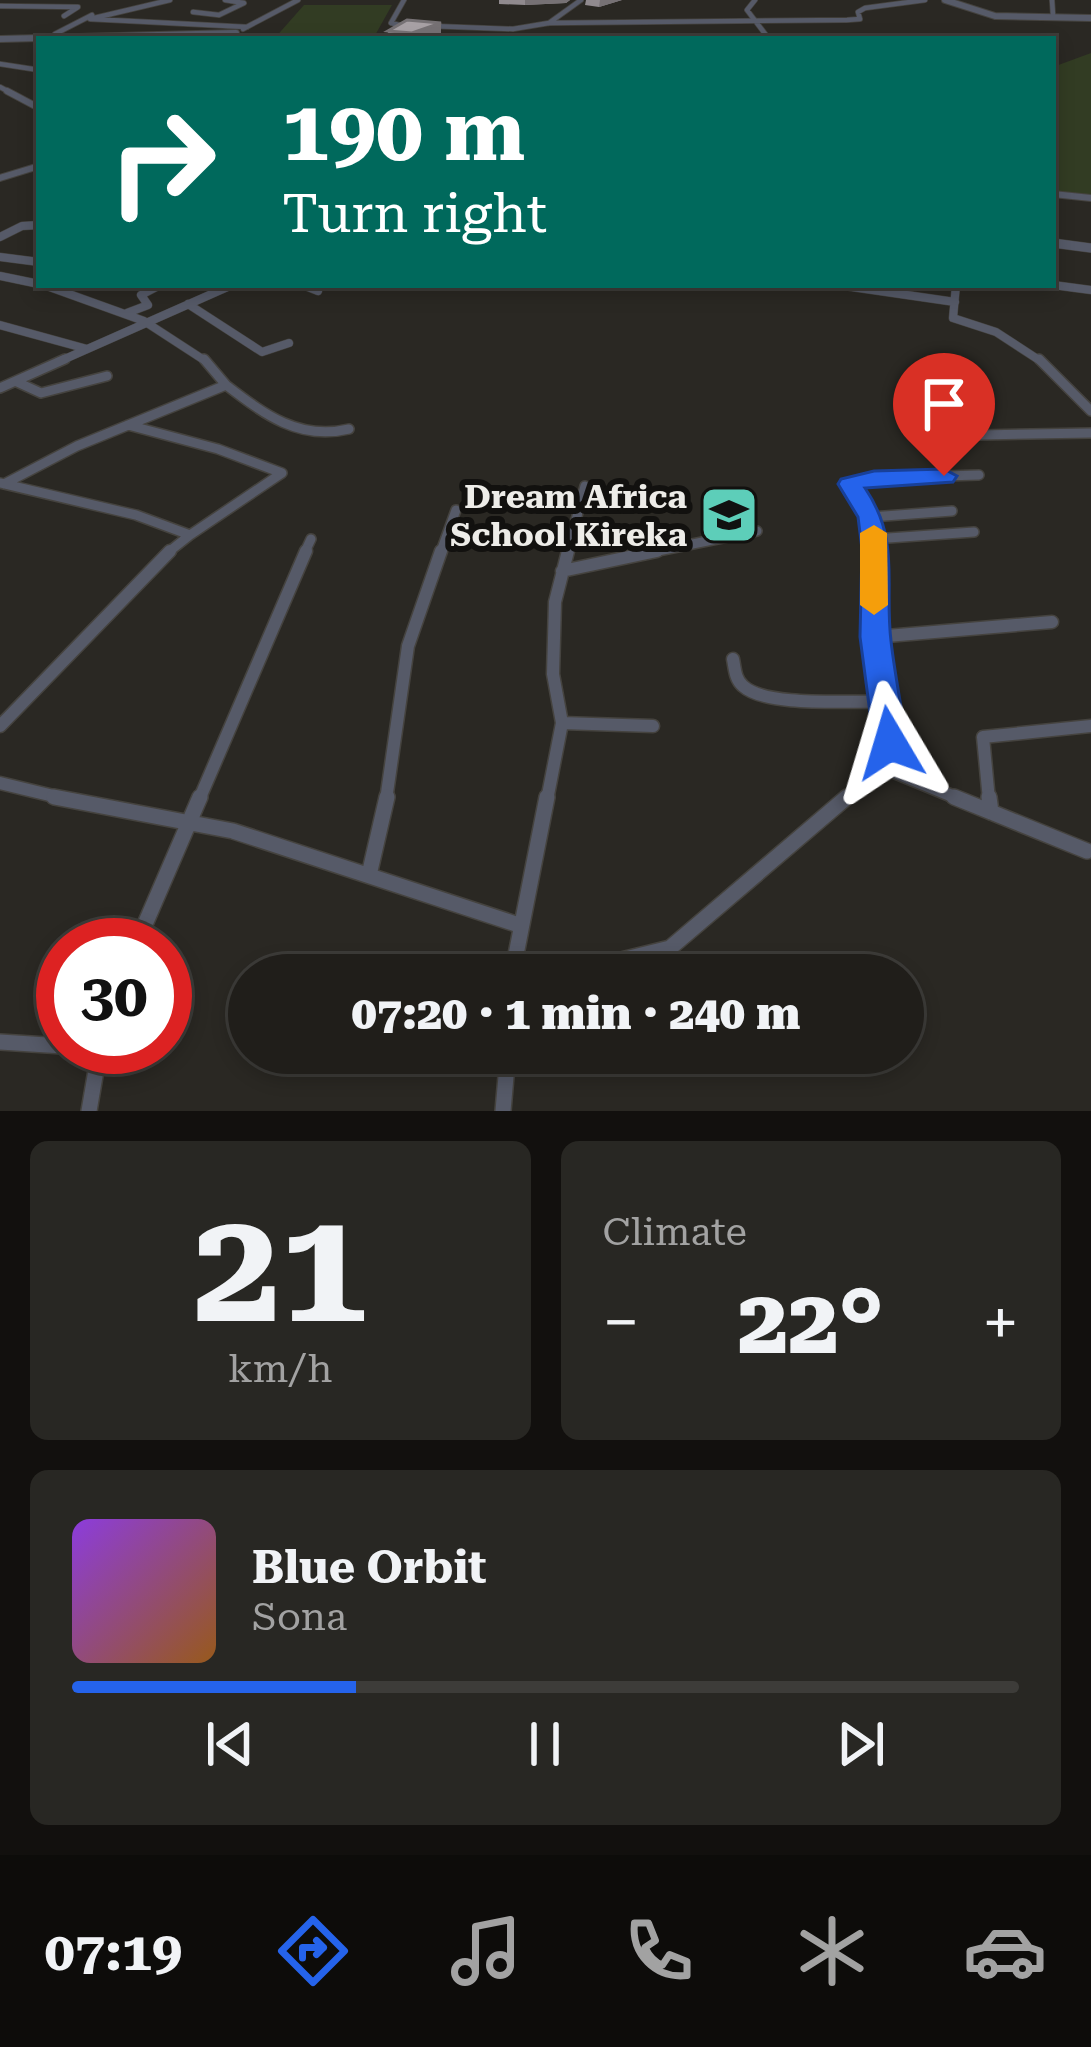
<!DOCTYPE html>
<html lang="en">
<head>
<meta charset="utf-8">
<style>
  body { margin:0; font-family:"Roboto Serif",serif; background:#282723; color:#f1f3f6; height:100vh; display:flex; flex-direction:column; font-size:45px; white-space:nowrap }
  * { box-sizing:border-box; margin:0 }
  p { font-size:39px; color:#a2a2a2 }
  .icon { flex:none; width:66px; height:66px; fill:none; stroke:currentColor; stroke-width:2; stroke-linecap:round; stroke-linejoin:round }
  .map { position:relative; height:1111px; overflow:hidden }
  .details { display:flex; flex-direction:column; gap:30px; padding:30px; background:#12100e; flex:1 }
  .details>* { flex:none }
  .banner { position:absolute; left:36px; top:36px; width:1020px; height:252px; border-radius:0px; box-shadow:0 6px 18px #0003,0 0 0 3px #3d3c39; background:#00695c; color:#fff; overflow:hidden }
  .speed { position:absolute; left:36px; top:918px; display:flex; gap:24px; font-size:60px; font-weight:700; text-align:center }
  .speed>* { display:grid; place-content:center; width:156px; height:156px; border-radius:50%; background:#201e1a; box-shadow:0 6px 18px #0003,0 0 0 3px #3d3c39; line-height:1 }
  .speed .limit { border:18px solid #d22; background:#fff; color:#111 }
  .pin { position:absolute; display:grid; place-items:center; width:102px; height:102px; color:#fff; margin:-123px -51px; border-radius:50% 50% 50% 0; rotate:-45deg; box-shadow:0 0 12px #0007 }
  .pin .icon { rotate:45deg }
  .me { position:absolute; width:132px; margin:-66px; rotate:353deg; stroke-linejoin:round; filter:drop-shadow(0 0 9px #0008) }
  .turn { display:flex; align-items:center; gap:42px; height:252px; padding:0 48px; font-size:54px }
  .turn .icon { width:156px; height:156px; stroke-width:2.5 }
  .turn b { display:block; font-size:84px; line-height:102px }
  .big { font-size:90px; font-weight:800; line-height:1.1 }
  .details .widget { flex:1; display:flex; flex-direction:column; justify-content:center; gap:18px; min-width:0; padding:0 42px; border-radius:18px; background:#282723 }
  .details .dial { align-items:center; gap:0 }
  .dial b { font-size:156px; line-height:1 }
  .song { display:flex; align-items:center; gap:36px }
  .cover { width:144px; height:144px; border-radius:18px; background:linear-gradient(135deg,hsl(270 70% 55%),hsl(30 70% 35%)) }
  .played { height:12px; border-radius:6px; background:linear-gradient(90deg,#2563eb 30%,#3d3c39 30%) }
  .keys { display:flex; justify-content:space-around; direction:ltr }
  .heat { display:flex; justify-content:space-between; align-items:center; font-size:66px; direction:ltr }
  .details .tiles { flex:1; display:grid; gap:30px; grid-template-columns:1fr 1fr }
  .widget:last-child { grid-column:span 2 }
  .trip { position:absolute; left:228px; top:954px; width:696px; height:120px; border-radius:60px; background:#201e1a; box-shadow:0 6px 18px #0003,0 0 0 3px #3d3c39; font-weight:800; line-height:120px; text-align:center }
  .dock { display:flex; height:192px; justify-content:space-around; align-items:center; background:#0d0c0a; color:#a2a2a2 }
  .dock .icon { width:84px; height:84px }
  .dock .active { color:#2563eb }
  .dock b { font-size:54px; color:#f1f3f6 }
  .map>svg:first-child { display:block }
</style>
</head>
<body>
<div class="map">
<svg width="1091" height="1111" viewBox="0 0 1091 1111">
  <rect width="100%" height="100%" fill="#2a2823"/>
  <path fill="#323c23" d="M304,5H392L373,39H274Z
    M1091,53V197L1053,193V67Z"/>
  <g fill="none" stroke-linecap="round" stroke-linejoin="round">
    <g stroke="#45433f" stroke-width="6">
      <path id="minor-far5" d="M170,0L90,19L247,27
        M404,0L391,23L407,27
        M755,0L747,10L769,39
        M1052,0L1053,15
        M0,6L78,7L64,16
        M193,12L219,15L244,3L225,0
        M549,23L581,0
        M431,26L513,29L549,23L847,20L860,19L858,12L865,8L925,0
        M243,29L298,0
        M55,34L92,15
        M382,39L402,28
        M0,64L39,70
        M0,87L13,94"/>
    </g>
    <g stroke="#45433f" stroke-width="8">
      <path id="minor-far4" d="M7,91L39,108
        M0,178L39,166
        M1053,194L1091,198"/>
    </g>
    <g stroke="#45433f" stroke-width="9">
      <path id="minor-far3" d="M0,237L22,226L39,225
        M0,257L39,262
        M0,276L39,284
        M44,285L144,321L207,362
        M303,285L318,291
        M838,285L955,302
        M956,285L953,318L996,332L1042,362
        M1053,285L1091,290
        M188,304L262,352L289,343
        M127,313L148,305L141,295L160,285
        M0,325L87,349
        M58,362L232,285"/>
    </g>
    <g stroke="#45433f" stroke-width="12">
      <path id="minor-far2" d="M1039,359L1091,411
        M17,382L41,393L107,376
        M226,385C264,414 299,441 349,429
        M0,388L65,359
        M128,425L218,449L282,473L190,535
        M980,435L1091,433
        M0,483L136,515L190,535L166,554
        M4,484L77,446L226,385L204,359
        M871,517L952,511
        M874,539L974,532
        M304,554L311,539
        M440,554L456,510
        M567,554L585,486
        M643,554L757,531
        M876,554L871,517L850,485L874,478L979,475"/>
    </g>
    <g stroke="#45433f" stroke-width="15">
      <path id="minor-far1" d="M562,571L657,551
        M875,637L1052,622
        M733,659C735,669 735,679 743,686C767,708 854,700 887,702
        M562,723L653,726
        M0,726L170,551
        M882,767L962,800
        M0,783L70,800
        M199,800L306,551
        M386,800L408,646L441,551
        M547,800L562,723L553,674L555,602L568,551
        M844,800L882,767L890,743L891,721L875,637L876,551
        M989,800L983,737L1091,726"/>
    </g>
    <g stroke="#45433f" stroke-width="18">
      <path id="minor" d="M54,797L233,831L519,925
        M954,797L1087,851
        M989,797L991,812
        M369,875L387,797
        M136,945L200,797
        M513,972L593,967L670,948L847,797
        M512,975L547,797
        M0,1042L63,1046
        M74,1047L100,1049
        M89,1111L100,1047
        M503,1111L508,1053"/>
    </g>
    <g stroke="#45433f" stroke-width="8">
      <path id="tertiary-far1" d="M945,0L995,16L1091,18
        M0,39L236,33"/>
    </g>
    <g stroke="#45433f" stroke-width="10">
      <path id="tertiary" d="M1053,243L1091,248"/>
    </g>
    <use href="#minor-far5" stroke="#565a68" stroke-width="4.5"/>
    <use href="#minor-far4" stroke="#565a68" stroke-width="6"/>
    <use href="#minor-far3" stroke="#565a68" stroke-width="8"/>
    <use href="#minor-far2" stroke="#565a68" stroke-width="9"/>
    <use href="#minor-far1" stroke="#565a68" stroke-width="12"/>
    <use href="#minor" stroke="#565a68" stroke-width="15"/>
    <use href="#tertiary-far1" stroke="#565a68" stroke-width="6"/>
    <use href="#tertiary" stroke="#565a68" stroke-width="9"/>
  </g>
  <path fill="#908a8e" d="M499,0H570L566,3L525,5L499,4Z
    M586,0H622L599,7L585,5Z
    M388,31L441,35L428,39H389Z"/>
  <path fill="#767174" d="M525,0H570L566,3L525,5Z
    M600,0H622L599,7Z
    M441,23V35L428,39H413L412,33Z"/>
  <path fill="#a8a1a5" stroke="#767174" stroke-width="3" d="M407,20L441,23L412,33L388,31Z"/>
  <path fill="#2563eb" stroke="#184099" stroke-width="3" d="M944,469L957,476L953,482L865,488C901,541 884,583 891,641C895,676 902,710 907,743L902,752L890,756L879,752L874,743L860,637L862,549L858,517L838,484L841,479L874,471Z"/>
  <path fill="#f59e0b" d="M874,525L887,533L888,605L874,615L860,605V533Z"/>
  <defs>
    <g id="school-square" transform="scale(3)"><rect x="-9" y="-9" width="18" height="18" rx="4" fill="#5dceb9" stroke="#12110f"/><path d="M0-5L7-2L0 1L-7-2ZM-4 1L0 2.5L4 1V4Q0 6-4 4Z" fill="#111"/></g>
  </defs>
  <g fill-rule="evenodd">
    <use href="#school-square" x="729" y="515"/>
  </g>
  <g text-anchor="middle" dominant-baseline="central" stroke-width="12" stroke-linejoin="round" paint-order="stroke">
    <g font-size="33" font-weight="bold" fill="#edece8" stroke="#12110f" text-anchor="end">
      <text x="687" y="496">Dream Africa<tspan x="687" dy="38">School Kireka</tspan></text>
    </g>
  </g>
</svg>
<div class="speed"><div class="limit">30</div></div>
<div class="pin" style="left:944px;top:476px;background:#d93025"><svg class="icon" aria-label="arrive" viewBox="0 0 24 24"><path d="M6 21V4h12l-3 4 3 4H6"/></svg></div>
<svg class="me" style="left:890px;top:743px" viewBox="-20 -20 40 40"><path d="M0-17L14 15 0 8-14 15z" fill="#2563eb" stroke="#fff" stroke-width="4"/></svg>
<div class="trip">07:20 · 1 min · 240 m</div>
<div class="banner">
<div class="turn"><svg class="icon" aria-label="right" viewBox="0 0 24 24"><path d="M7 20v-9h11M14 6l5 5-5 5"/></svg><div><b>190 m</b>Turn right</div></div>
</div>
</div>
<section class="details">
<div class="tiles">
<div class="widget dial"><b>21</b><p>km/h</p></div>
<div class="widget"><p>Climate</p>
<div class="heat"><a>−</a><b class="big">22°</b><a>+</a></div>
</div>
<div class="widget">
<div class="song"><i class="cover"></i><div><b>Blue Orbit</b><p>Sona</p></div></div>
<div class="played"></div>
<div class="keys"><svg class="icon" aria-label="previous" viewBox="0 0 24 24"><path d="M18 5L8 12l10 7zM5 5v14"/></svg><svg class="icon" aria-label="pause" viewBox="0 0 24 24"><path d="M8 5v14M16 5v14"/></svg><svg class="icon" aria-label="next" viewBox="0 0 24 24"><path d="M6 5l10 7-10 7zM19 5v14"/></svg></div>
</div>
</div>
</section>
<nav class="dock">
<b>07:19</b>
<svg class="icon active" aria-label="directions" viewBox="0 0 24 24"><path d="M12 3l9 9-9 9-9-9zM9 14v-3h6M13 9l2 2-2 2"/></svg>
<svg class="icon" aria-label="music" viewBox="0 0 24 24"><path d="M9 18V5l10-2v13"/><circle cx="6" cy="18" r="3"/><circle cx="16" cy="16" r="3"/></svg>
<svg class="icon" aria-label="phone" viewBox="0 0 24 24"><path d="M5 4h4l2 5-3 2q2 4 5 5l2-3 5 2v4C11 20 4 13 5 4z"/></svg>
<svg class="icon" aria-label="climate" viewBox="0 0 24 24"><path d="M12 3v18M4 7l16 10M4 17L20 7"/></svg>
<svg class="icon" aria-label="car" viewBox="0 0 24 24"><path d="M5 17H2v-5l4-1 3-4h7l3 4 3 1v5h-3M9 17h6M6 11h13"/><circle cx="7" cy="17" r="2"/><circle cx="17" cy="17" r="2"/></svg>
</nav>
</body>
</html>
